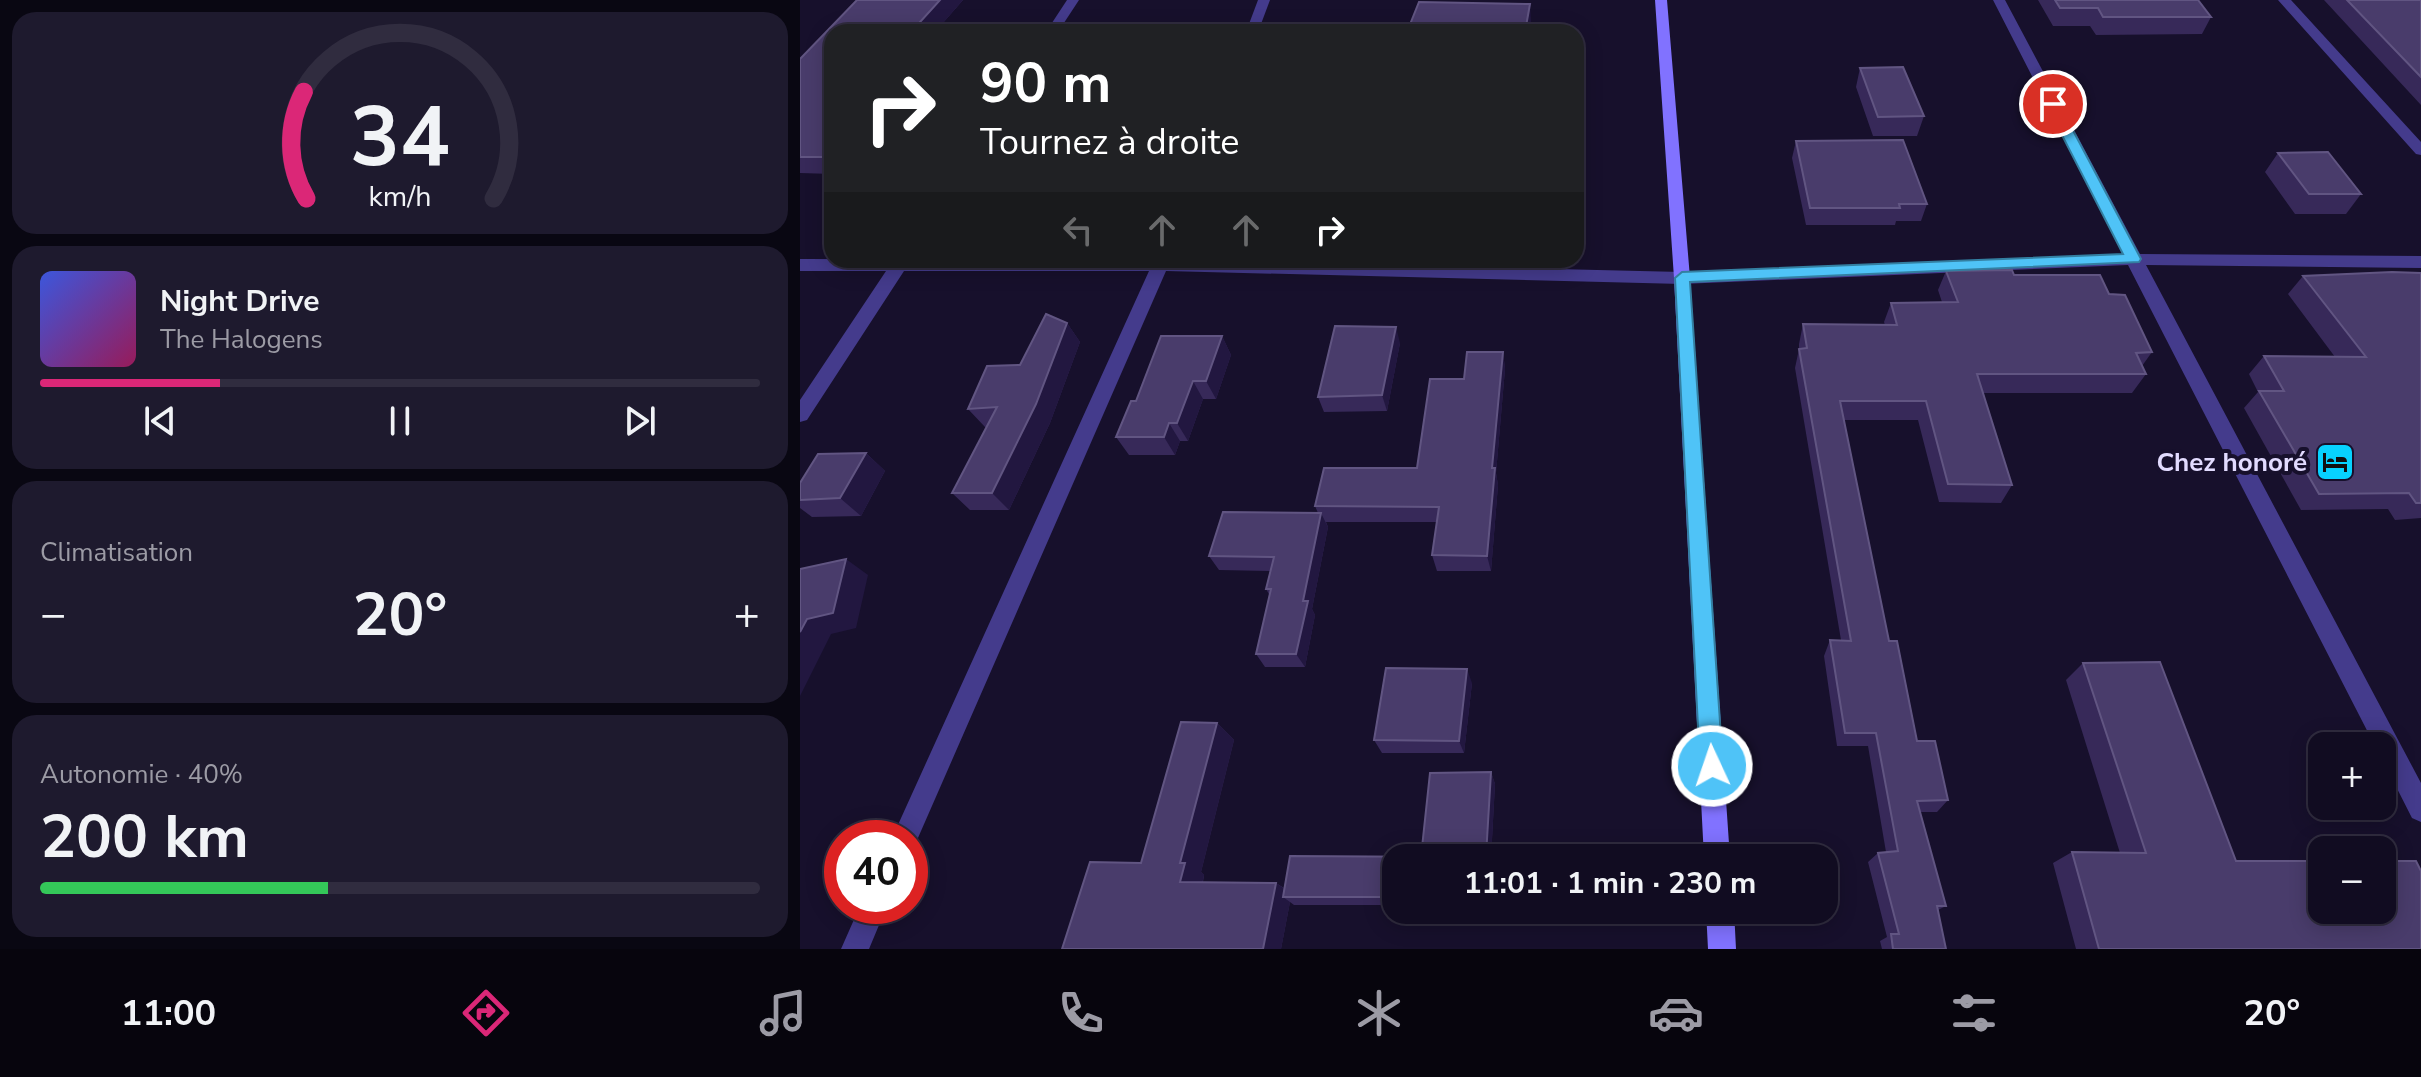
<!DOCTYPE html>
<html lang="fr">
<head>
<meta charset="utf-8">
<style>
  body { margin:0; font-family:"Nunito Sans",sans-serif; background:#1e1a2e; color:#f1f3f6; height:100vh; display:flex; flex-direction:column; font-size:30px; white-space:nowrap }
  * { box-sizing:border-box; margin:0 }
  p { font-size:26px; color:#9c9ba5 }
  .icon { flex:none; width:44px; height:44px; fill:none; stroke:currentColor; stroke-width:2; stroke-linecap:round; stroke-linejoin:round }
  .map { position:relative; flex:1; overflow:hidden }
  .details { display:flex; flex-direction:column; gap:12px; padding:12px; background:#090712; width:800px }
  .details>* { flex:none }
  .top-card { position:absolute; left:24px; top:24px; width:760px; height:244px; border-radius:24px; box-shadow:0 4px 20px #0003,0 0 0 2px #302c3f; background:#202124; color:#fff; overflow:hidden }
  .tools { position:absolute; left:1508px; top:732px; display:grid; gap:16px }
  .tools a { display:grid; place-items:center; width:88px; height:88px; border-radius:16px; background:#110c21; box-shadow:0 4px 20px #0003,0 0 0 2px #302c3f; font-size:40px }
  .speed { position:absolute; left:24px; top:820px; display:flex; gap:16px; font-size:40px; font-weight:700; text-align:center }
  .speed>* { display:grid; place-content:center; width:104px; height:104px; border-radius:50%; background:#110c21; box-shadow:0 4px 20px #0003,0 0 0 2px #302c3f; line-height:1 }
  .speed .limit { border:12px solid #d22; background:#fff; color:#111 }
  .pin { position:absolute; display:grid; place-items:center; width:68px; height:68px; color:#fff; margin:-34px; border:4px solid #fff; border-radius:50%; box-shadow:0 2px 8px #0007 }
  .me { position:absolute; width:88px; margin:-44px; rotate:357deg; stroke-linejoin:round; filter:drop-shadow(0 0 6px #0008) }
  .turn { display:flex; align-items:center; gap:28px; height:168px; padding:0 24px; font-size:36px }
  .turn .icon { width:104px; height:104px; stroke-width:2.5 }
  .turn b { display:block; font-size:56px; line-height:68px }
  .lanes { display:flex; align-items:center; height:76px; padding:0 24px; background:#0003; justify-content:center; gap:40px; direction:ltr }
  .lanes .off { opacity:.35 }
  .big { font-size:60px; font-weight:700; line-height:1.1 }
  .details .card { flex:1; display:flex; flex-direction:column; justify-content:center; gap:12px; min-width:0; padding:0 28px; border-radius:24px; background:#1e1a2e }
  .details .dial { align-items:center; gap:0 }
  .dial svg { height:208px; overflow:visible; fill:none; stroke:#302c3f; stroke-width:7; stroke-linecap:round; text-anchor:middle }
  .dial text { fill:#f1f3f6; stroke:none }
  .song { display:flex; align-items:center; gap:24px }
  .cover { width:96px; height:96px; border-radius:12px; background:linear-gradient(135deg,hsl(230 70% 55%),hsl(330 70% 35%)) }
  .played { height:8px; border-radius:4px; background:linear-gradient(90deg,#db2777 25%,#302c3f 25%) }
  .keys { display:flex; justify-content:space-around; direction:ltr }
  .heat { display:flex; justify-content:space-between; align-items:center; font-size:44px; direction:ltr }
  .charge { height:12px; border-radius:6px; background:linear-gradient(90deg,#34c759 40%,#302c3f 0) }
  .trip { position:absolute; left:582px; top:844px; width:456px; height:80px; border-radius:24px; background:#110c21; box-shadow:0 4px 20px #0003,0 0 0 2px #302c3f; font-weight:700; line-height:80px; text-align:center }
  .menu { display:flex; height:128px; justify-content:space-around; align-items:center; background:#07050d; color:#9c9ba5 }
  .menu .icon { width:56px; height:56px }
  .menu .selected { color:#db2777 }
  .menu b { font-size:36px; color:#f1f3f6 }
  main { display:flex; flex:1; min-height:0 }
  .map>svg:first-child { display:block }
</style>
</head>
<body>
<main>
<section class="details">
<div class="card dial"><svg viewBox="0 0 100 80">
<path d="M14 69A42 42 0 1 1 86 69"/>
<path d="M14 69A42 42 0 0 1 13 28" stroke="#db2777"/>
<text x="50" y="56" font-size="32" font-weight="700">34</text>
<text x="50" y="72" font-size="11">km/h</text>
</svg></div>
<div class="card">
<div class="song"><i class="cover"></i><div><b>Night Drive</b><p>The Halogens</p></div></div>
<div class="played"></div>
<div class="keys"><svg class="icon" aria-label="previous" viewBox="0 0 24 24"><path d="M18 5L8 12l10 7zM5 5v14"/></svg><svg class="icon" aria-label="pause" viewBox="0 0 24 24"><path d="M8 5v14M16 5v14"/></svg><svg class="icon" aria-label="next" viewBox="0 0 24 24"><path d="M6 5l10 7-10 7zM19 5v14"/></svg></div>
</div>
<div class="card"><p>Climatisation</p>
<div class="heat"><a>−</a><b class="big">20°</b><a>+</a></div>
</div>
<div class="card"><p>Autonomie · 40%</p><b class="big">200 km</b><div class="charge"></div></div>
</section>
<div class="map">
<svg width="1621" height="949" viewBox="0 0 1621 949">
  <rect width="100%" height="100%" fill="#17102c"/>
  <g fill="none" stroke-linecap="round" stroke-linejoin="round">
    <path fill="#443b8c" fill-rule="evenodd" d="M267,0H279L258,32H246Z
      M458,0H470L458,32H446Z
      M1193,0H1205L1340,254L1621,256V268L1346,265L1621,783V822L1612,818L1582,759V746H1575L1328,265L882,284L366,271L114,847L110,849V838H92L349,271H104L7,420L0,422V400L86,271H0V259L384,260L882,272L1323,254Z
      M1478,0H1491L1621,142V155L1616,154Z
      M60,906H87L69,949H41Z"/>
    <path fill="#8172ff" fill-rule="evenodd" d="M855,0H867L890,278L930,858H904L874,278Z
      M906,910H934L936,949H908Z"/>
  </g>
  <path fill="#372959" d="M57,0H163L135,32H32V174L0,173V59Z
    M1238,0H1398L1411,17L1402,34L1296,35L1290,26H1253Z
    M1524,0H1621V105Z
    M1060,68L1124,116L1117,136H1073L1056,87Z
    M996,141L1127,204L1121,221H1096L1095,225H1006L992,158Z
    M1478,153L1561,194L1546,214H1495L1465,172Z
    M1146,271L1214,275L1309,294L1352,352L1342,366L1346,374L1332,393H1183L1212,485L1201,503L1139,502L1118,420H1044L1089,641L1117,741L1148,800L1137,812H1120L1146,906L1138,910L1146,949H1082L1080,941L1087,937L1068,862L1078,853L1086,852L1068,746H1037L1024,656L1030,640H1041L995,368L999,349V344L1003,324L1085,325L1084,322L1091,303L1142,302L1138,290Z
    M1621,273V518L1595,520L1588,509L1501,510L1444,408L1458,392L1449,374L1464,356L1535,357L1488,294L1503,276Z
    M267,323L280,342L250,423L209,510H170L152,493L187,427H185L168,409Z
    M422,336L431,355L416,399H403L388,441H380L375,455H329L316,437L336,401Z
    M600,343L587,411L524,412L518,397Z
    M703,352L705,369L696,473L698,485L691,571H637L632,555L637,522H526L528,527L512,609L515,615L505,667H465L456,654L470,596L466,589L470,571L419,570L409,556L518,513L515,506L617,468L664,379Z
    M66,453L85,471L61,516L12,517L0,508V483Z
    M1283,663L1436,861L1621,949H1276L1253,863L1272,852L1320,853L1266,680Z
    M672,683L664,753H582L574,740Z
    M381,722L417,723L434,740L401,872L404,875L403,882L476,883L484,888L490,856L621,857L630,773L691,772L695,784L691,858H596V905H494L490,902L481,949H262L290,862L341,863Z"/>
  <path fill="#221740" d="M140,0H163L135,32H111Z
    M730,4L731,22L730,32H725Z
    M267,323L280,342L250,423L209,510L192,493Z
    M596,327L600,343L587,411L582,395Z
    M422,336L431,355L416,399L406,381Z
    M703,352L705,369L696,473L698,485L691,571L687,556L692,468Z
    M393,381L403,399L388,441L377,423Z
    M369,423L380,441L375,455L364,437Z
    M66,453L85,471L61,516L40,498Z
    M521,513L528,527L512,609L515,615L505,667L496,654L503,601Z
    M46,559L68,575L56,628L31,634L0,696V632L7,619Z
    M667,669L672,683L664,753L659,741Z
    M417,723L434,740L401,872L404,875L400,893L380,882V863Z
    M691,772L695,784L691,858H687L686,856Z
    M476,883L492,894L483,897L490,902L481,949H463Z"/>
  <path fill="#493c6b" stroke="#615582" stroke-width="2" d="M57,0H140L111,32H32V155L30,157H0V59Z
    M1255,0H1398L1411,17H1303L1298,8H1260Z
    M1547,0H1621V77Z
    M619,2L730,4L725,32H607Z
    M1103,67L1124,116L1078,117L1060,68Z
    M1103,140L1127,204H1099L1100,208H1010L996,141Z
    M1528,152L1561,194H1509L1478,153Z
    M1212,270L1214,275H1300L1309,294L1325,295L1352,352L1336,353L1346,374H1177L1212,485L1148,484L1126,401H1040L1089,641H1097L1117,741H1135L1148,800L1117,801L1146,906H1137L1146,949H1093L1091,934H1099L1078,853L1098,851L1076,733H1045L1030,640L1051,641L999,349L1007,348L1003,324L1097,325L1091,303L1158,302L1146,271Z
    M1592,272L1621,273V503H1616L1609,493L1519,494L1459,391H1484L1464,356L1566,357L1503,276Z
    M246,314L267,323L236,404L192,493H152L197,407L168,409L187,366L220,365Z
    M535,326L596,327L582,395L518,397Z
    M361,336H422L406,381H393L377,423H369L364,437H316L331,401H336Z
    M667,352H703L692,468H695L687,556L632,555L639,507L515,506L524,468H617L630,379H664Z
    M66,453L40,498L0,500V483L18,454Z
    M423,512L521,513L503,601H508L496,654H456L471,589H466L474,557L409,556Z
    M46,559L33,613L7,619L0,632V569Z
    M1360,662L1436,861H1522V910H1582V861H1616L1621,871V949H1299L1272,852L1346,853L1283,663Z
    M586,668L667,669L659,741L574,740Z
    M381,722L417,723L380,863H385L380,882L476,883L463,949H262L290,862L341,863Z
    M691,772L686,856L621,857L630,773Z
    M490,856L654,857L596,858V897H483Z"/>
  <path fill="#4fc3f7" stroke="#337fa1" stroke-width="2" d="M1253,100L1259,104L1341,259L1339,262L890,282L923,766L920,774L912,778L904,774L900,766L875,278L882,272L1323,254L1246,104Z"/>
  <defs>
    <g id="hotel-square" transform="scale(2)"><rect x="-9" y="-9" width="18" height="18" rx="4" fill="#07d2ff" stroke="#17102c"/><path d="M-6-4.5h1.5V1H6V5H4.5V3h-9V5H-6ZM-4 0a1.8 1.8 0 1 1 3.6 0ZM.5 0V-2.5h3Q6-2.5 6 0Z" fill="#111"/></g>
  </defs>
  <g fill-rule="evenodd">
    <use href="#hotel-square" x="1535" y="462"/>
  </g>
  <g text-anchor="middle" dominant-baseline="central" stroke-width="8" stroke-linejoin="round" paint-order="stroke">
    <g font-size="26" font-weight="bold" fill="#e2dbff" stroke="#17102c" text-anchor="end">
      <text x="1507" y="462">Chez honoré</text>
    </g>
  </g>
</svg>
<div class="tools">
<a>+</a>
<a>−</a>
</div>
<div class="speed"><div class="limit">40</div></div>
<div class="pin" style="left:1253px;top:104px;background:#d93025"><svg class="icon" aria-label="arrive" viewBox="0 0 24 24"><path d="M6 21V4h12l-3 4 3 4H6"/></svg></div>
<svg class="me" style="left:912px;top:766px" viewBox="-20 -20 40 40"><circle r="17" fill="#4fc3f7" stroke="#fff" stroke-width="3"/><path d="M0-11L8 9 0 5-8 9z" fill="#fff"/></svg>
<div class="trip">11:01 · 1 min · 230 m</div>
<div class="top-card">
<div class="turn"><svg class="icon" aria-label="right" viewBox="0 0 24 24"><path d="M7 20v-9h11M14 6l5 5-5 5"/></svg><div><b>90 m</b>Tournez à droite</div></div>
<div class="lanes"><svg class="icon off" aria-label="left" viewBox="0 0 24 24"><path d="M17 20v-9H6M10 6l-5 5 5 5"/></svg><svg class="icon off" aria-label="ahead" viewBox="0 0 24 24"><path d="M12 20V5M6 11l6-6 6 6"/></svg><svg class="icon off" aria-label="ahead" viewBox="0 0 24 24"><path d="M12 20V5M6 11l6-6 6 6"/></svg><svg class="icon" aria-label="right" viewBox="0 0 24 24"><path d="M7 20v-9h11M14 6l5 5-5 5"/></svg></div>
</div>
</div>
</main>
<nav class="menu">
<b>11:00</b>
<svg class="icon selected" aria-label="directions" viewBox="0 0 24 24"><path d="M12 3l9 9-9 9-9-9zM9 14v-3h6M13 9l2 2-2 2"/></svg>
<svg class="icon" aria-label="music" viewBox="0 0 24 24"><path d="M9 18V5l10-2v13"/><circle cx="6" cy="18" r="3"/><circle cx="16" cy="16" r="3"/></svg>
<svg class="icon" aria-label="phone" viewBox="0 0 24 24"><path d="M5 4h4l2 5-3 2q2 4 5 5l2-3 5 2v4C11 20 4 13 5 4z"/></svg>
<svg class="icon" aria-label="climate" viewBox="0 0 24 24"><path d="M12 3v18M4 7l16 10M4 17L20 7"/></svg>
<svg class="icon" aria-label="car" viewBox="0 0 24 24"><path d="M5 17H2v-5l4-1 3-4h7l3 4 3 1v5h-3M9 17h6M6 11h13"/><circle cx="7" cy="17" r="2"/><circle cx="17" cy="17" r="2"/></svg>
<svg class="icon" aria-label="filters" viewBox="0 0 24 24"><path d="M4 7h16M4 17h16"/><circle cx="9" cy="7" r="2"/><circle cx="15" cy="17" r="2"/></svg>
<b>20°</b>
</nav>
</body>
</html>
